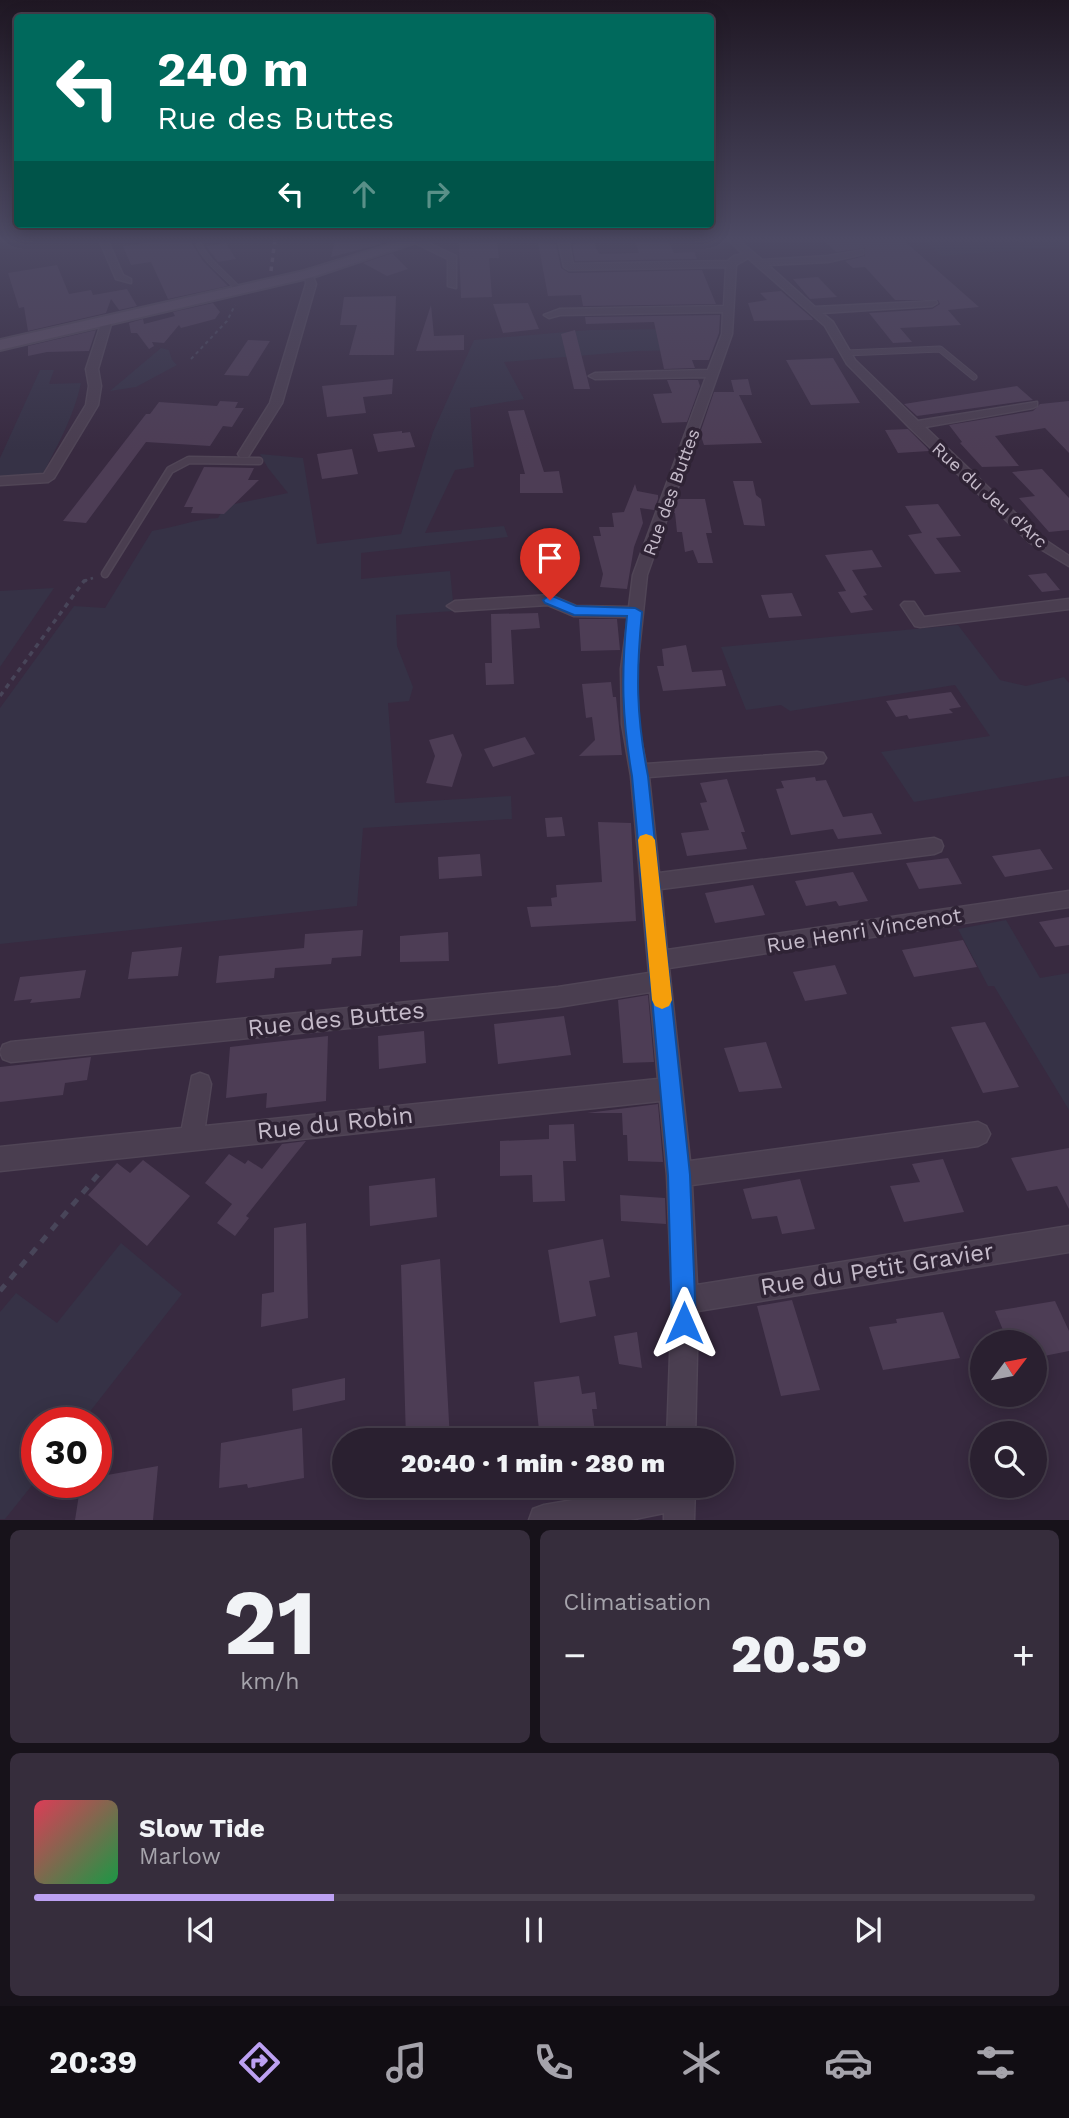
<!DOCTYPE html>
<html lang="fr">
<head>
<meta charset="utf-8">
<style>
  body { margin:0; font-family:"Work Sans",sans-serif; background:#362d3c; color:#f1f3f6; height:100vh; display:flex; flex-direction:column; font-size:26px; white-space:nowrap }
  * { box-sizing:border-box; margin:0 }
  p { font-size:23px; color:#a5a3ab }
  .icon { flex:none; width:38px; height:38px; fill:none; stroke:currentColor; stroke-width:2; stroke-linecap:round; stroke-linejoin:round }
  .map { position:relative; height:1520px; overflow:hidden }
  .sheet { display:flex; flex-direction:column; gap:10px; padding:10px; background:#17121a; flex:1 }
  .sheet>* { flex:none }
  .guide { position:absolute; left:14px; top:14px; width:700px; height:214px; border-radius:7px; box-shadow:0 4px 18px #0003,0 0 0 2px #463e4c; background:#00695c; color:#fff; overflow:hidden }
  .needle { width:46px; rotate:58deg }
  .controls { position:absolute; left:970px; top:1330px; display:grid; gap:14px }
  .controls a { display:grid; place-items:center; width:77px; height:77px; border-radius:50%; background:#2a2030; box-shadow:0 4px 18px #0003,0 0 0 2px #463e4c; font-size:35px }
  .speed { position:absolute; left:21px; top:1407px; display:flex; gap:14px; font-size:35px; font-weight:700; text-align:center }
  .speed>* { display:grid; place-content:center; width:91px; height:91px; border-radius:50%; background:#2a2030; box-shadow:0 4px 18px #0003,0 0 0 2px #463e4c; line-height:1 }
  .speed .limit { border:10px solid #d22; background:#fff; color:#111 }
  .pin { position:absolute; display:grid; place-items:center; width:60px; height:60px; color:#fff; margin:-72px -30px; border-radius:50% 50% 50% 0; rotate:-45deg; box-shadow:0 0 7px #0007 }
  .pin .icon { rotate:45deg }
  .me { position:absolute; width:77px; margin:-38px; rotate:0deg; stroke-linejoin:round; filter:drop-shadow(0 0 5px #0008) }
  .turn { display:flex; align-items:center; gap:24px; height:147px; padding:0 28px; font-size:32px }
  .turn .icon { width:91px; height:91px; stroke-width:2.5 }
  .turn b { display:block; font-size:49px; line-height:60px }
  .lanes { display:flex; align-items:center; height:66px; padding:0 28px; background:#0003; justify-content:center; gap:35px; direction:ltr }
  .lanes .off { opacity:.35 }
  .big { font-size:52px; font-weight:800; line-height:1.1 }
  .sheet .widget { flex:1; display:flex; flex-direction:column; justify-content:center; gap:10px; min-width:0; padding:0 24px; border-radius:10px; background:#362d3c }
  .sheet .dial { align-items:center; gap:0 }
  .dial b { font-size:91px; line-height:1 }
  .song { display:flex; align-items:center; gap:21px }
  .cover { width:84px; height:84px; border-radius:10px; background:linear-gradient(135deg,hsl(350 70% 55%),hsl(140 70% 35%)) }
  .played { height:7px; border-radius:4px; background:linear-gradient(90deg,#bca0f2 30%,#463e4c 30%) }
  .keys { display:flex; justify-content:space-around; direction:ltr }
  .heat { display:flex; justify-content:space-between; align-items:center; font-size:38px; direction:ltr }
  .sheet .tiles { flex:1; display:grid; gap:10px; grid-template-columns:1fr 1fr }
  .widget:last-child { grid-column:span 2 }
  .trip { position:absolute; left:332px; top:1428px; width:402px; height:70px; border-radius:35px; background:#2a2030; box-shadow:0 4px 18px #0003,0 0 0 2px #463e4c; font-weight:800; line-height:70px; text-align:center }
  .menu { display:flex; height:112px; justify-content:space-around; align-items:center; background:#110d13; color:#a5a3ab }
  .menu .icon { width:49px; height:49px }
  .menu .current { color:#bca0f2 }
  .menu b { font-size:32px; color:#f1f3f6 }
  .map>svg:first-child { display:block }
</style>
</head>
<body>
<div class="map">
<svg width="1069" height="1520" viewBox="0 0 1069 1520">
  <rect width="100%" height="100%" fill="#382a40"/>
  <path fill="#363246" d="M923,239H1067L1069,246L942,256Z
    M679,329L698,350L637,351L504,362L524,399L470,408L474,467L455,470L425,533L504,526L508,537L361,553V579L450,571L454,611L396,615L397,646L413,687L409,701L388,703L395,803L511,796L512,819L363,828L357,906L0,944V708L74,606L105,608L152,531C176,527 195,519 218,518L225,506L288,493L268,468L260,454L303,458L317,544L401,534L433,432L474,340L589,330Z
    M161,348L169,350L172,360L177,365L136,387L110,391Z
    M40,370H54L49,384L81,383C74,416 58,444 43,474L0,478V458Z
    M54,588L0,667V591Z
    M958,625L1000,680L1026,686L1064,677L1069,683V776L914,802L881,752L990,736L955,685L790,711L781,705L746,710L721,647Z
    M1006,920L1040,978L1069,973V1110L994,986H988L958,929Z
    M121,1243L182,1294L81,1423H37V1479L5,1519H0V1312L16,1293L57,1323Z"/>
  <path fill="#4d3d55" d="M173,239H189L203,261L228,286L168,299L151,262L131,265L123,246Z
    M348,239H376L382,244L331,257L335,241Z
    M822,239H902L979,307L948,310L961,325L900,328L912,342L893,343L869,313L932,309L940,304L938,300H895L865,267L853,268L845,261L865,256V248L836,252Z
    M668,240L674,253L694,252L697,259L575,261L572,244L594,243L599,254L639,253L635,242Z
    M497,242L499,258H489L492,297L461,298L459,243Z
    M226,243L236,259L218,262L206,246Z
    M538,243L556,244L561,268L569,273L702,270L716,304L583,306L581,295L548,296Z
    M392,253L408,269L387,276L363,263Z
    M57,265L69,294L91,290L93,295L127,289L137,306L119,310L111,299L106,313L28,331L24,307L19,308L8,273Z
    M818,277L837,297L810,299L793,279Z
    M781,291L812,318L813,320L754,321L748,303L767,300L760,293Z
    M396,296L394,355H349L357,325H340L344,297Z
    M213,303L220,312L215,319L181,328L179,325L164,343L152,342L154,346L149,349L137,333H131L129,323L143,319L144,324L175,316L173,312Z
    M528,303L539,329L503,333L493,304Z
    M431,305L434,336L464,335V350L416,351Z
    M720,315L719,333L709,360H692L695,368L664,369L654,322L586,324L585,317Z
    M96,330L89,351L47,352L28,356V346Z
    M575,330L587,377L590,389H574L561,334Z
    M248,340L270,341L248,376L224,375Z
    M833,358L860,403L811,405L786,360Z
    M393,379L392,394L363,397L366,413L327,417L322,386Z
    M748,379L752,395H739L762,443L704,445L700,433L714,392H734L731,380Z
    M667,380H698L700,386L687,422L662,423L653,394L672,393Z
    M1017,386L1033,400L917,416L904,404Z
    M220,401L238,402L235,408H244L232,427L223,426L210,446L146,442L86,523L63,521L146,414H150L159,402L217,406Z
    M1069,401V453L1045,428L995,436L1019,466L982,467L960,443L962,442L949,425L1033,411L1040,404Z
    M524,410L544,472L559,471L563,493H520V474H525L508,411Z
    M908,429L927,448L929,451L898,453L885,430Z
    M402,431V433L410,432L415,447L378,452L373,434Z
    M352,449L358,474L322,479L317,454Z
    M204,467L254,468L248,480H259L224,514L191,513L193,507H184Z
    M1042,469L1069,498V530L1049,532L1019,498L1035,496L1012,472Z
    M733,481H753L756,495L761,499L765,526L744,525Z
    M635,484L637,491L658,495V499L654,510L640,508L643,523L634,547L627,589L600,587L603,574L593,536H601L599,527H614L612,513L624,512Z
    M677,499H705L712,533H706L713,563H698L693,550L685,552L682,532H677L675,513L672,512Z
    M938,504L961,536L936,538L961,572L935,574L908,535L922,533L905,506Z
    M872,550L882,567L852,570L867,595L863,596L873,610L851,613L838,592L846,591L825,555Z
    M1046,573L1060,590L1042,592L1028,575Z
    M792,593L802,616L769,618L761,595Z
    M538,613L540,628L511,630L514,684L486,685L485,663H492L491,614Z
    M579,619H617L620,650L581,651Z
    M686,645L692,672L722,670L726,686L663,691L657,666H664L662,649Z
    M611,682L613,697H616L622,755L579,756L595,740L592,717L586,718L582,684Z
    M951,692L961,707L949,709L953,713L909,719L907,715L896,717L886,701Z
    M453,734L462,755L452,787L426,783L435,756L429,740Z
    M525,737L535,754L493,767L484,749Z
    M815,777L816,781L826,780L843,817L872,813L882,834L838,839L833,829L791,835L776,789L784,788L781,781Z
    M727,779L745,832H741L747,849L687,856L681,833L709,830L700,803L707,802L700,783Z
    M562,817L565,836L547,837L545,818Z
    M598,822L631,823L636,921L531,927L527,907L552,906L551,898L557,897L556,885L602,882Z
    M1040,849L1053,869L1005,877L992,856Z
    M480,854L482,876L439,879L438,857Z
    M948,858L962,884L919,889L906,863Z
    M853,872L868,901L839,906L836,901L806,906L795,881Z
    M753,885L765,915L715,923L705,893Z
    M1069,917V945L1055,947L1039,922Z
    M363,930L361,956L332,958L331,964L275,968L274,978L216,983L219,956L304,948L305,934Z
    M448,932L449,961L400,962V936Z
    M963,940L977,967L914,977L902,950Z
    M182,947L178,976L128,979L132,952Z
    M835,965L847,994L805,1001L793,972Z
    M86,970L80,998L30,1003L32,999L14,1001L20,977Z
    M648,995L654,1062L623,1063L618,1000Z
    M564,1016L571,1055L498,1064L494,1024Z
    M985,1022L1019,1087L983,1093L951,1027Z
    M424,1031L426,1063L379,1069L378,1036Z
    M328,1036L326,1101L266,1108L267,1093L226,1098L230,1047Z
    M766,1042L782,1088L739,1092L724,1048Z
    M91,1057L87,1080L65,1083L63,1095L0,1102V1067Z
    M658,1104L663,1162L628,1161L627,1135H623L622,1113H587Z
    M574,1124L576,1161H563L565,1201L533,1202L532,1175L500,1176V1141L549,1139V1125Z
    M306,1141L246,1216L249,1218L235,1236L217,1223L232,1204L205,1183L229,1154L245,1164L248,1160L262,1169L282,1144Z
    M1069,1148V1209L1057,1186L1027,1191L1011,1158Z
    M943,1159L964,1212L904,1222L890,1186L920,1182L912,1164Z
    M143,1160L190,1196L147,1246L88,1195L117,1163L130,1173Z
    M435,1178L437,1217L370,1226L369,1186Z
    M800,1179L815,1229L782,1234L777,1216L752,1219L743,1189Z
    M620,1195L665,1198L666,1224L621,1221Z
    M306,1223L308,1318L261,1327L262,1294L274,1292V1228Z
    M603,1239L610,1277L589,1281L596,1316L560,1323L548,1250Z
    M440,1259L450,1440H406L401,1265Z
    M792,1300L820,1390L781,1396L757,1306Z
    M1055,1301L1069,1331V1351L1034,1358V1342H1008L995,1311Z
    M943,1312L960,1358L883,1370L869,1327L897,1323L896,1319Z
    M637,1332L642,1368L619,1364L614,1336Z
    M579,1376L582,1394L595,1392L597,1409H592L596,1440H540L534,1382Z
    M345,1378V1400L293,1411L292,1389Z
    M302,1428L304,1478L248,1488L247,1484L219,1488L221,1443Z
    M158,1466L153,1520H75L81,1482H96V1477Z"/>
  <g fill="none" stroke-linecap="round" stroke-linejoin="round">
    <g stroke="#504556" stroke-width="7">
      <path id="service-far1" d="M388,239L396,246
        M199,245C209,264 225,274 239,290
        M846,353L940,349L974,377"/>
    </g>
    <g stroke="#504556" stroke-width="9">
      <path id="service" d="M105,574L170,470L189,460L259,461"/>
    </g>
    <g stroke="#504556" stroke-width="3">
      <path id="minor" d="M99,239H107L123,275L131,279V283L116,279Z
        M412,239H420L456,256V288L448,286V259L413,242Z
        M558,239H568L573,264L728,261L734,256L743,254L728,239H737L762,260L828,256L863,250V254L828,262L768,265L815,307L936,301L937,303L932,306L822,313L833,322L855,360L918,421L1037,402V406L1033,408L925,427L1039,536L1069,556V566L1029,542L910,428L847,364L825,326L748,258L736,265L732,334L647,575L637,669L638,724L646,764L817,752L823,753L826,758L823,763L817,764L649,777L659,873L934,838L941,841L943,846L941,851L934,854L661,889L667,950L1069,891V907L669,968L690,1161L978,1122L986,1126L990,1134L986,1142L978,1146L692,1185L697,1285L1069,1226V1252L698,1311L695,1440H667L672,1300L667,1175L660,1101L0,1171V1147L182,1128L192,1076L200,1073L208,1076L211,1084L205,1126L658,1079L650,992L558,1007L11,1062L3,1059L0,1052L3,1045L11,1042L558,987L649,973L631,776L622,724L621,669L628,617L574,616L548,605L455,611L447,606L455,601L550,595L576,606L629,607L633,575L706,377L595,379L589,376L595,373L708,370L722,334L723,312L560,315L549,318L544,315L560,309L724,306L726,267L569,270L564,267Z
        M305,272H311L316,284L282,403L248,457H240L238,454L270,403L306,284Z
        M107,318L112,321L98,369L101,386L98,405L54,478L48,482L0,485V477L44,474L86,405L89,386L86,369L102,321Z
        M1069,599V609L920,627L915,626L901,605L904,602H914L924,617Z
        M654,1486H695L694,1520H664V1513L630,1520H529L533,1509L544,1505Z"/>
    </g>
    <g stroke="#504556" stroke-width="4">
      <path id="secondary" d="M408,239H426L313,277L0,350V340L304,271Z"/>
    </g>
    <path stroke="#484559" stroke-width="2" stroke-dasharray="3.5 3.5" stroke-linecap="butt" d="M191,359L227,321L235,305"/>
    <path stroke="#484559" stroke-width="2.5" stroke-dasharray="3.5 3.5" stroke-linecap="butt" d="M84,581L93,578"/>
    <path stroke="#484559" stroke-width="3.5" stroke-dasharray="5 5" stroke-linecap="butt" d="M0,696L84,581L88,580"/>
    <path stroke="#484559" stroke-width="5" stroke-dasharray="8 8" stroke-linecap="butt" d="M0,1291L102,1170"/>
    <use href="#service-far1" stroke="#4a3e50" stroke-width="5"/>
    <use href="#service" stroke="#4a3e50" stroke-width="6"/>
    <use href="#minor" fill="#4a3e50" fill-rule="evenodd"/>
    <use href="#secondary" fill="#5c4d62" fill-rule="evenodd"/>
    <path stroke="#6f6176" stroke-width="3.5" stroke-dasharray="4.5 4.5" stroke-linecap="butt" d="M271,271L275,239"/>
  </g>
  <linearGradient id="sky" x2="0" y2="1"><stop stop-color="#1f1723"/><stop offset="0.53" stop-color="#4d4a64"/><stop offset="1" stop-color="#4d4a64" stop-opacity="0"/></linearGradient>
  <rect width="1069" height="451" fill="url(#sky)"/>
  <path fill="#1a73e8" stroke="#114b97" stroke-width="2" d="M550,595L576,606L635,608L642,612C636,674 636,715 648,776L690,1175L696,1323L693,1332L684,1335L676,1332L672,1323L668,1175L632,776C622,718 621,675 627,616L574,615L545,603L543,600Z"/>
  <path fill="#f59e0b" d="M646,834L652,836L655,840L672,1000L669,1006L662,1009L655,1006L652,1000L638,840L640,836Z"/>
  <g text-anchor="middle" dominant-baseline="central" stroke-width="7" stroke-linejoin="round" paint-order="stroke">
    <g font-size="18" fill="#c5bbca" stroke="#2f2335">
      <text transform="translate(671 492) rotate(-70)">Rue des Buttes</text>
      <text transform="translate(990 495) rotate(42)">Rue du Jeu d'Arc</text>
    </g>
    <g font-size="21" fill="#c5bbca" stroke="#2f2335">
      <text transform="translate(864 930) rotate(-9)">Rue Henri Vincenot</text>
    </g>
    <g font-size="24" fill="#c5bbca" stroke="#2f2335">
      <text transform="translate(336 1019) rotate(-6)">Rue des Buttes</text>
      <text transform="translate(335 1123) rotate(-6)">Rue du Robin</text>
      <text transform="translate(877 1269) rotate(-9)">Rue du Petit Gravier</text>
    </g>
  </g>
</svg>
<div class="controls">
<a><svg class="needle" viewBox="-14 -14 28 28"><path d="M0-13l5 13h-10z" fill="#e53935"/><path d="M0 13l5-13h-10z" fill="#a5a3ab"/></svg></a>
<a><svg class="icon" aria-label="search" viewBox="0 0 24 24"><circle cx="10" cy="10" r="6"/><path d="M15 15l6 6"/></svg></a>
</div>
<div class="speed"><div class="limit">30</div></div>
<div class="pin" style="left:550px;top:600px;background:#d93025"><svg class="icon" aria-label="arrive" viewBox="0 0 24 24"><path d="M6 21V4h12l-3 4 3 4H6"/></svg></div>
<svg class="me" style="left:684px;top:1323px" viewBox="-20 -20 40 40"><path d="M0-17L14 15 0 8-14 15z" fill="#1a73e8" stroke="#fff" stroke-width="4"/></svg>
<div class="trip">20:40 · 1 min · 280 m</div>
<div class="guide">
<div class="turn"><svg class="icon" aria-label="left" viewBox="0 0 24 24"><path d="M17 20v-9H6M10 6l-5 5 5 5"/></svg><div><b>240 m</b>Rue des Buttes</div></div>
<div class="lanes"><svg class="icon" aria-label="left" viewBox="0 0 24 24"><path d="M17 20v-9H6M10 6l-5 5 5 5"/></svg><svg class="icon off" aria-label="ahead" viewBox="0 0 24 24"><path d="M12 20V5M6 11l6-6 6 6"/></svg><svg class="icon off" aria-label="right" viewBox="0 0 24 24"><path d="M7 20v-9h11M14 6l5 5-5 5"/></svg></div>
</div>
</div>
<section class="sheet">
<div class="tiles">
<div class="widget dial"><b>21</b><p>km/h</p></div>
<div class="widget"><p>Climatisation</p>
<div class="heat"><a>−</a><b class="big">20.5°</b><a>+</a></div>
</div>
<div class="widget">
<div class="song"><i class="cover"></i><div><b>Slow Tide</b><p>Marlow</p></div></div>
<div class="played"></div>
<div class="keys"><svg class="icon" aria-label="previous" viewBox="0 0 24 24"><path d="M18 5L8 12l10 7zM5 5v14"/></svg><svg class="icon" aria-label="pause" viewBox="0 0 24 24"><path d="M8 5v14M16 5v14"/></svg><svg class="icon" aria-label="next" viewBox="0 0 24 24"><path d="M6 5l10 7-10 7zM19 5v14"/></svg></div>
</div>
</div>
</section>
<nav class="menu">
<b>20:39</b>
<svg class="icon current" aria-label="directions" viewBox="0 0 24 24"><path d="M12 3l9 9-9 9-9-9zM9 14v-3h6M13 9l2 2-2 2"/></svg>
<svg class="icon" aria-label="music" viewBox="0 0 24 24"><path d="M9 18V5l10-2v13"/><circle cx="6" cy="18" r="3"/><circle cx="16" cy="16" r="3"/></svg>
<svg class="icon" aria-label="phone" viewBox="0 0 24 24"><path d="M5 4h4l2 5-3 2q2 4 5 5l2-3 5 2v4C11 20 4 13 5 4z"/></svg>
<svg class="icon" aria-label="climate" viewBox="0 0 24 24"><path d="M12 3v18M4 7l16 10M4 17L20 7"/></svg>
<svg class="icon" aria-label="car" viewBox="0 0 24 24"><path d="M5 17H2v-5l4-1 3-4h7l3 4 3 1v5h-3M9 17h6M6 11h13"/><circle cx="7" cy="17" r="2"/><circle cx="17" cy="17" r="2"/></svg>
<svg class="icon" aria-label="filters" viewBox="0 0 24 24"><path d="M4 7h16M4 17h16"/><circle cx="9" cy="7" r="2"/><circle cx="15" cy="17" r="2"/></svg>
</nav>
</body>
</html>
